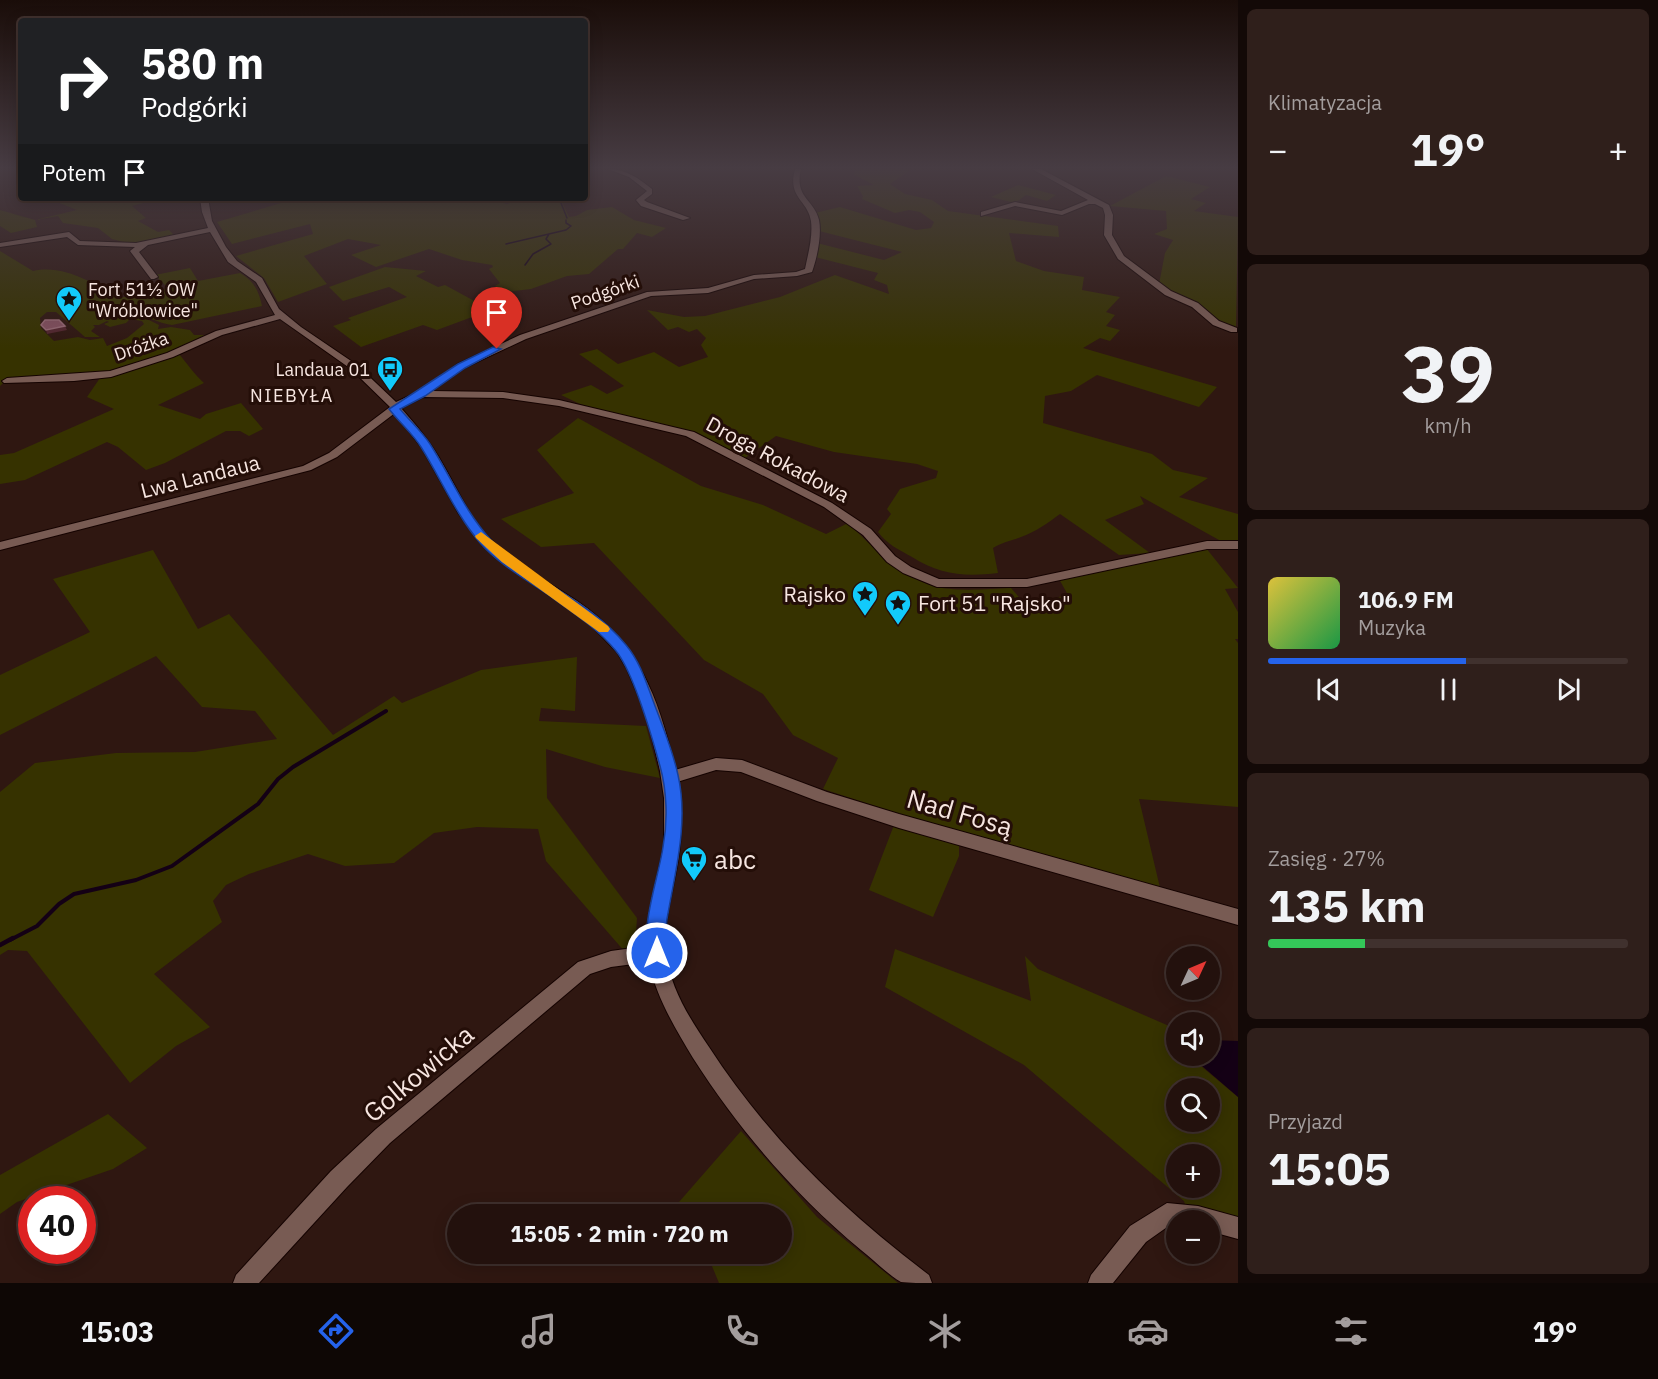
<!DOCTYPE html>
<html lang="pl">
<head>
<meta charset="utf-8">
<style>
  body { margin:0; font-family:"IBM Plex Sans",sans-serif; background:#2f1f1b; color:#f1f3f6; height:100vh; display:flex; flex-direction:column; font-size:22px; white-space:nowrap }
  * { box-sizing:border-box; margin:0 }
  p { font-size:20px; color:#a39d9d }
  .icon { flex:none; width:33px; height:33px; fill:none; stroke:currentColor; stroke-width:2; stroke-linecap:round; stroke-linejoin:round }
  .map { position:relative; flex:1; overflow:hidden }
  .details { display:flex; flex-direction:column; gap:9px; padding:9px; background:#130907; width:420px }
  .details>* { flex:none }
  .banner { position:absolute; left:18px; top:18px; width:570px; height:183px; border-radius:6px; box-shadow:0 3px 15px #0003,0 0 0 2px #40312e; background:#202124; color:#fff; overflow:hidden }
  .needle { width:39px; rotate:46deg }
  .tools { position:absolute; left:1166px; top:946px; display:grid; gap:12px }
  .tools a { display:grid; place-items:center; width:54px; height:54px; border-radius:50%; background:#23110d; box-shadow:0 3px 15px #0003,0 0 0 2px #40312e; font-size:30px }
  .speed { position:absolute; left:18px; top:1186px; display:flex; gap:12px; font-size:30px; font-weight:700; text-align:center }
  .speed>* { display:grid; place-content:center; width:78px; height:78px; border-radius:50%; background:#23110d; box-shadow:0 3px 15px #0003,0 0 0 2px #40312e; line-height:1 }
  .speed .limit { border:9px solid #d22; background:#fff; color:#111 }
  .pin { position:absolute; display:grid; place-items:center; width:51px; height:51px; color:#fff; margin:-62px -26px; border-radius:50% 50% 50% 0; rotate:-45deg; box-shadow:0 0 6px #0007 }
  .pin .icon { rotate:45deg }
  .me { position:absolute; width:66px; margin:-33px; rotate:0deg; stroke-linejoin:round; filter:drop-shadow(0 0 4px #0008) }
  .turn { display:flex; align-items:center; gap:21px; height:126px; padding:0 24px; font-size:27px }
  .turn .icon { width:78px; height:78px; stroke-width:2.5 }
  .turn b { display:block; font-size:42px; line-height:51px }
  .then { display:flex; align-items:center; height:57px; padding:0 24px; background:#0003; gap:12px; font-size:22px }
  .big { font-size:45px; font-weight:700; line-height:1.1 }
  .details .tile { flex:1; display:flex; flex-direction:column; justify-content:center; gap:9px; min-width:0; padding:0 21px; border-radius:9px; background:#2f1f1b }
  .details .dial { align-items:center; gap:0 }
  .dial b { font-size:78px; line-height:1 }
  .song { display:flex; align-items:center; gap:18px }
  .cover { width:72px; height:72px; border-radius:9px; background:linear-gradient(135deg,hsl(50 70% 55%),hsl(140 70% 35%)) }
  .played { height:6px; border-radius:3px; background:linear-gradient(90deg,#2563eb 55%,#40312e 55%) }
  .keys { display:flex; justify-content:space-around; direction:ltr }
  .heat { display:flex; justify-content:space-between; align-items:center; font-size:33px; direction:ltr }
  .charge { height:9px; border-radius:4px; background:linear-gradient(90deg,#34c759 27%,#40312e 0) }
  .trip { position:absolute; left:447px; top:1204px; width:345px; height:60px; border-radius:30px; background:#23110d; box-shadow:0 3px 15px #0003,0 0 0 2px #40312e; font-weight:700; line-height:60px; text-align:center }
  .tabs { display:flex; height:96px; justify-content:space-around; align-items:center; background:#0e0705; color:#a39d9d }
  .tabs .icon { width:42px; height:42px }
  .tabs .on { color:#2563eb }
  .tabs b { font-size:27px; color:#f1f3f6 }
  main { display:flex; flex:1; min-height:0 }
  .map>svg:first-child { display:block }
</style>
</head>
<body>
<main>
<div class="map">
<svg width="1238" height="1283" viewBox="0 0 1238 1283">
  <rect width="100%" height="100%" fill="#2f1711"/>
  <path fill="#363200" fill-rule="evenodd" d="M857,169H912L890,184L905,194L932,200L948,211L1058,226L1059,237L1009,233L1016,261L1044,271L1084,277L1082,290L1120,297L1106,312L1115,315L1106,326L1120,330L1110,341L1100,338L1083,348L1217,387L1199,407L1097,375L1071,391L1045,396L1043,423L1152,454L1173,470L1208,478L1179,497L1238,514V543L1219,540L1140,496L1144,504L1105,520L1150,553L1119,555L1060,514C1048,523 1035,532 1021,537C1011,541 1002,542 993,548L998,573C965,577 940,575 912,557C898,549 888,545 878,532L891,514L887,509L900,489L936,478L938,471L917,464L834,452L776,436L742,460L707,440L580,404L561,395L591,385L607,394L624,386L579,354L597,349L618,364L654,352L679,367L708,357L701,345L706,338L697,329L689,332L678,327L668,330L647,310L684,317L705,316L780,297L835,275L889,294L887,285L874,280L878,273L815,257L817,243L884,260L902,252L819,231V218L815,213L840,207L916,230L931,228L934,222L920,212L909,210L895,213L862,199L863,196L857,186L874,185L853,174Z
    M1166,176L1210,187L1191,199L1206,203L1194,211L1238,217L1236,329L1222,324L1159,284L1165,253L1173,240L1154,234L1167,229L1166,211L1110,206Z
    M1018,185L1056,195L1047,201L1026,195L1015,203L991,197Z
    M47,198H143L147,202L132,206L146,218L138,221L158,232L169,230L176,237L131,244L112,239L98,228L63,223L58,216L35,220L37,227L11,233L0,226V210L35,220L77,210Z
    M298,198H482L507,204L524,198H560L569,217L576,216L587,210L612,207L634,220L666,228L652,237L637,233L623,249H618L589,274L567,276L531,289L505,292L495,286L500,283L489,269L493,267L492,265L462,260L429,249L376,267L351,255L381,245L348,239L304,256L327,284L278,302L264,278L236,256L313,234L310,224L232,244L217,222Z
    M0,251L33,271C64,264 93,283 119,298L168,288L155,275L190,268L198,281L240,273C254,281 259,291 262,306L172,325C156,323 145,313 128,315L143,317L159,325L158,329L171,327L190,330L194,335H207C177,351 146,363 113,371C78,378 42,377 7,379L0,386ZM47,312H56L85,337H100L91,331L95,327L93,325H99L107,321L109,322L104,324L110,327L126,323L130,319L142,321L144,324L127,338L107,346L103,338L90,340L78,337L54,341L41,328L40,318Z
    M385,267L426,271L416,276L438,287L445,285L491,310L437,330L423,325L361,347L333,326L351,320L348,318L407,297L389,287L343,301L329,287Z
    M178,353C187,363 194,374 204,383L158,405L200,419L206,414L241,403L263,429L249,436L240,431H226L165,463L146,470L118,447L107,442L25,480L0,484V455L14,453L114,409L87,397L100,378Z
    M578,418L701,486L763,505L826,534L848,523C873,547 898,575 933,586C954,592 988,589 1011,588L1025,604L1068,595L1059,579L1206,548L1238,588L1225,589L1238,612V639H1235L1238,643V807L1139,799L1161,892L921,821L823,789L838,758L793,735L763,694L704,660L594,543L541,547L501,519L574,493L537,450Z
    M153,550L198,629L229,614L333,735L394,696L402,703L481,670L577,657L575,711L541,708L539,721L646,726L660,778L605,767L546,749L547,798L637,918L635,948L625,952L546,861L538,829L477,827L434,833L394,863L345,866L308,854L249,874L226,885L213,901L222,922L154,974L210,1027L176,1046L130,1083L27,951L8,950L0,955V792L35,763L116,753L195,752L277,739L255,711L202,707L156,656L0,735V675L90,632L53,579Z
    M894,825L959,845V856L933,917L869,890Z
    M895,949L1031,1001L1025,956L1038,969L1176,1029V1056H1201V1066L1238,1097V1222L1187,1211L1184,1201L1024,1065L885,987ZM1176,1089H1209V1122H1176ZM1176,1155H1209V1188H1176Z
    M108,1114L147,1148L113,1169L17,1202L0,1214V1175Z
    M741,1131L817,1217L898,1283H719L707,1254H782V1215H686L679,1202Z"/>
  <path fill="#140015" d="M1209,1040L1238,1041V1097L1201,1065V1056H1209Z"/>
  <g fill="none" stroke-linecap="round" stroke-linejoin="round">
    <path stroke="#140015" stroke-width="1.5" d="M559,198L567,218
      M506,244L566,230L571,226L566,223V220
      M525,265L533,254L551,244L546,239L549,234"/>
    <path stroke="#140015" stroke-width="4" d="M10,940L37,926L59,904L74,894L136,880L172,866L258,804L278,779L293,767L386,711"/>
    <path stroke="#140015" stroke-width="4.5" d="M0,945L13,938"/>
    <g stroke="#150301" stroke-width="2">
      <path id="minor" d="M608,169C626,169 638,178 652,189V194L644,200L647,202L690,218L683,220L641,206L636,200L647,191L629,177Z
        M795,169H801C794,198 814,199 819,220C822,235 817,258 812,272L797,276L754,279L708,293L651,296L526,339L464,368L431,391L503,392L559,400L694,432L832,503L871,529L895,556L911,567L939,579H1027L1207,541H1238V549H1207L1027,587H937L903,573L887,562L863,535L824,507L686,436L559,406L503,398L423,397L401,408C416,425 431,443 442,463C457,488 468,516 488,537C513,564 547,581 577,601C639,643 660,700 675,770L716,758L742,760L827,792L899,814L1238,909V925L899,828L817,801L741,772L716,770L677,782C680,803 682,824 680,845C677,882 662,916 666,953C670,988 690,1019 709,1047C768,1138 843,1210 929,1275L932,1283C924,1283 908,1283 901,1282C887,1274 874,1260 861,1250C795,1195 739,1130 693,1058C675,1028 656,997 649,962L611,967L590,974L390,1143L347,1187L259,1283H233L236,1275L331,1171L376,1129L578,962L611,951L647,946L649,914L664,846V798L660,771L647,716L627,669L617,652L587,621L515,572L482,545L459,514L422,448L395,413L337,457L311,470L0,550V542L303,466L329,453L390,407L351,369L280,319L222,335L173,357L111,377L74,381L4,383L2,381L7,378L110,371L167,353L216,331L275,315L256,282L228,262L210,232L148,245L139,252L158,277L154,279H151L130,251L135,247L78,245L67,237L0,247V243L69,232L80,241L136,243L208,228L202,212L200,198H208L212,221L226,247L237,261L262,278L279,309L301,327L357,365L396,402L418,392L458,364L520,335L647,292L708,288L754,275L796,272L805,269C808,254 813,237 811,221C808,200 787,198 795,169Z
        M1032,169H1041L1109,205L1113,215L1112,235L1124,256L1171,291L1198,303L1219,321L1237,328V332H1231L1213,325L1192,307L1165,295L1118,259L1104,235L1105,215L1103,208L1095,204H1089L1062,215L1015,206L981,216V212L1015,202L1061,211L1088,200Z
        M1167,1203L1198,1206L1238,1217V1239L1209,1231V1221H1176V1226L1170,1225L1146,1242L1113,1283H1088L1091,1275L1130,1226Z"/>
    </g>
    <use href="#minor" fill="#785b53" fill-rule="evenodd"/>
  </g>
  <path fill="#52262e" d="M65,326L67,330L47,334L46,330Z"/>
  <path fill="#814f5d" stroke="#946772" stroke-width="1.5" d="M45,320H59L65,326L46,330L41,325Z"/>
  <linearGradient id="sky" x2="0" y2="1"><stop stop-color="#1a0d09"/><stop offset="0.48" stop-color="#473c43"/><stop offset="1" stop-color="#473c43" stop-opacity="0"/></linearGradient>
  <rect width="1238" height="349" fill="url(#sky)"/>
  <path fill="#2563eb" stroke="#184099" stroke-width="1.5" d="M493,347L501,349L465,368L425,396L400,409C410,421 422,432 430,444C450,475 465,512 491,540C531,581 590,600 626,645C641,663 647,685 655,706C664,729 673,752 678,775C689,823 675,872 667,919C665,932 669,947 663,959L657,962L650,959C638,933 659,876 663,847C668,821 667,791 660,766C652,737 634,673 616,651C598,629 574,613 550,596C527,580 500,565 481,544C456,515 441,479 421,447C412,433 399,422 389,409L458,364Z"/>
  <path fill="#f59e0b" d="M481,532L608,626L610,629L608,632H599L502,562L476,538L475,536Z"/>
  <defs>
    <g id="sight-pin" transform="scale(1.35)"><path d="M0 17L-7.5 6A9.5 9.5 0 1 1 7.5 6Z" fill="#12cafb" stroke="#240e08"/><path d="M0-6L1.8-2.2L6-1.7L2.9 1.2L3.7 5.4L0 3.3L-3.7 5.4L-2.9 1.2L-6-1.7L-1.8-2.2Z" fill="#111"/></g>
    <g id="bus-pin" transform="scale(1.35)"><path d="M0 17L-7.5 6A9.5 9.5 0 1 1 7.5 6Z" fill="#12cafb" stroke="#240e08"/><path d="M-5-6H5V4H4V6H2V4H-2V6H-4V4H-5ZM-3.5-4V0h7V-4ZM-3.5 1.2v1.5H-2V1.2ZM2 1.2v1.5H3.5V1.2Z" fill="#111"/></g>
    <g id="supermarket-pin" transform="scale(1.35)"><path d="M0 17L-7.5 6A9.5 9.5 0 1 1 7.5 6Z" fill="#12cafb" stroke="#240e08"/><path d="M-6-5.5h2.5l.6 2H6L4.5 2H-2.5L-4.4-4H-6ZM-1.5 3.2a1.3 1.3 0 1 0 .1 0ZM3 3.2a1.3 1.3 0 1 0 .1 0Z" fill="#111"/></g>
  </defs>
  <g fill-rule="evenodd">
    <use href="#sight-pin" x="69" y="299"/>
    <use href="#bus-pin" x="390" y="369"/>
    <use href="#sight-pin" x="865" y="594"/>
    <use href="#sight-pin" x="898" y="603"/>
    <use href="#supermarket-pin" x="694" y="859"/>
  </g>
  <g text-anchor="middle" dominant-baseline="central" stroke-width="6" stroke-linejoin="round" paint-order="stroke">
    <g font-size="18" fill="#f7e6e1" stroke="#240e08" text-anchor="start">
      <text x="88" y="289">Fort 51½ OW<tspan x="88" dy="21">"Wróblowice"</tspan></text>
      <text x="370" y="369" text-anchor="end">Landaua 01</text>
    </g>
    <g font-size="18" fill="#f7e6e1" stroke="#240e08">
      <text transform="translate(605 292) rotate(-19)">Podgórki</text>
      <text transform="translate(141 346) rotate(-19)">Dróżka</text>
    </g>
    <g font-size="18" letter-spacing="1.5" fill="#f7e6e1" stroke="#240e08">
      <text x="292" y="395">NIEBYŁA</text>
    </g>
    <g font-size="21" fill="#f7e6e1" stroke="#240e08">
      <text transform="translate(778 459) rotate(28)">Droga Rokadowa</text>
      <text transform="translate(200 476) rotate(-14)">Lwa Landaua</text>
    </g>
    <g font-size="21" fill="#f7e6e1" stroke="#240e08" text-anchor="end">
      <text x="846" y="594">Rajsko</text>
      <text x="918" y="603" text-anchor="start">Fort 51 "Rajsko"</text>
    </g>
    <g font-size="26" fill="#f7e6e1" stroke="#240e08">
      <text transform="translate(960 812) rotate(16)">Nad Fosą</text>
      <text transform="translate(418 1073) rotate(-40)">Golkowicka</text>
    </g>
    <g font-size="26" fill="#f7e6e1" stroke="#240e08" text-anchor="start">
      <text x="714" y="859">abc</text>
    </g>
  </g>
</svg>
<div class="tools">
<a><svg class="needle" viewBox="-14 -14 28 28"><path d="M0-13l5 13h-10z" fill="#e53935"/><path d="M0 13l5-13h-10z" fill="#a39d9d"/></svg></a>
<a><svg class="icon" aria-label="sound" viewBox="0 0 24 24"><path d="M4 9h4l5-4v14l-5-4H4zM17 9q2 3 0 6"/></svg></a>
<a><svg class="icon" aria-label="search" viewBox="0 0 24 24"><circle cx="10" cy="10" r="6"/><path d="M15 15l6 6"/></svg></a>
<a>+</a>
<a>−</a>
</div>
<div class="speed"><div class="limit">40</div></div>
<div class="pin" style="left:497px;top:349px;background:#d93025"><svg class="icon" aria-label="arrive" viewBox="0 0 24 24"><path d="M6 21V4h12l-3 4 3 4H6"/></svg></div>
<svg class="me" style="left:657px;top:953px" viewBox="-20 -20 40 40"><circle r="17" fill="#2563eb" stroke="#fff" stroke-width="3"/><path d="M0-11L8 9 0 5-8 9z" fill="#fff"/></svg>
<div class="trip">15:05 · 2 min · 720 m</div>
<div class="banner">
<div class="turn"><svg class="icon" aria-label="right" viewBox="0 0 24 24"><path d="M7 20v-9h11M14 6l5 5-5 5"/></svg><div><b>580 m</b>Podgórki</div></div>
<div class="then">Potem<svg class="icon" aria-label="arrive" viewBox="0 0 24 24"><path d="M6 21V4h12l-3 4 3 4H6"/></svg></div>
</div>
</div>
<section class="details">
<div class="tile"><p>Klimatyzacja</p>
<div class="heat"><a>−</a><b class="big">19°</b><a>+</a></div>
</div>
<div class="tile dial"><b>39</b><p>km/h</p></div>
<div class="tile">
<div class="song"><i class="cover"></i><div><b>106.9 FM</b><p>Muzyka</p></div></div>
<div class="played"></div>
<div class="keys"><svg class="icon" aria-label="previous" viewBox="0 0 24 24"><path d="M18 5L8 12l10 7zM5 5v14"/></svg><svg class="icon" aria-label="pause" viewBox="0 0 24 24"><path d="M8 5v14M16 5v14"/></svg><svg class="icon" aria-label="next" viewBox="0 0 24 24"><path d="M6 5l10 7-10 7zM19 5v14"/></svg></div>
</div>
<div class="tile"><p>Zasięg · 27%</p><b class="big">135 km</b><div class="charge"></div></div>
<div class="tile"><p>Przyjazd</p><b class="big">15:05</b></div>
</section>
</main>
<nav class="tabs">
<b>15:03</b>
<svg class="icon on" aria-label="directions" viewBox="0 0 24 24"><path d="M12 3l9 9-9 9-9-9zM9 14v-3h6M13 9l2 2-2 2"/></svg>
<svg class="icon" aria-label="music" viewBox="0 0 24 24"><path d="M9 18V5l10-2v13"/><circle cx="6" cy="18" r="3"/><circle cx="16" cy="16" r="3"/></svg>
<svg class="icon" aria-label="phone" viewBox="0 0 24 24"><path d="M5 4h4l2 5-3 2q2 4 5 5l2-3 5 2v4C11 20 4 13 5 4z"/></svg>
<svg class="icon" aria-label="climate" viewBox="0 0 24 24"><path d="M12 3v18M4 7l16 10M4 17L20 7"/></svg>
<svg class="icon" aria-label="car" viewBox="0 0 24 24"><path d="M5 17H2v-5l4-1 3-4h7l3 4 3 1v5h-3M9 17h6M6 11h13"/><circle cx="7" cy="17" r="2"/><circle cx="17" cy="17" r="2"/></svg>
<svg class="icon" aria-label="filters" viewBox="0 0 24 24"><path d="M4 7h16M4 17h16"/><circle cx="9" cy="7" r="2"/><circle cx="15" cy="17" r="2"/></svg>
<b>19°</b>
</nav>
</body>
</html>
